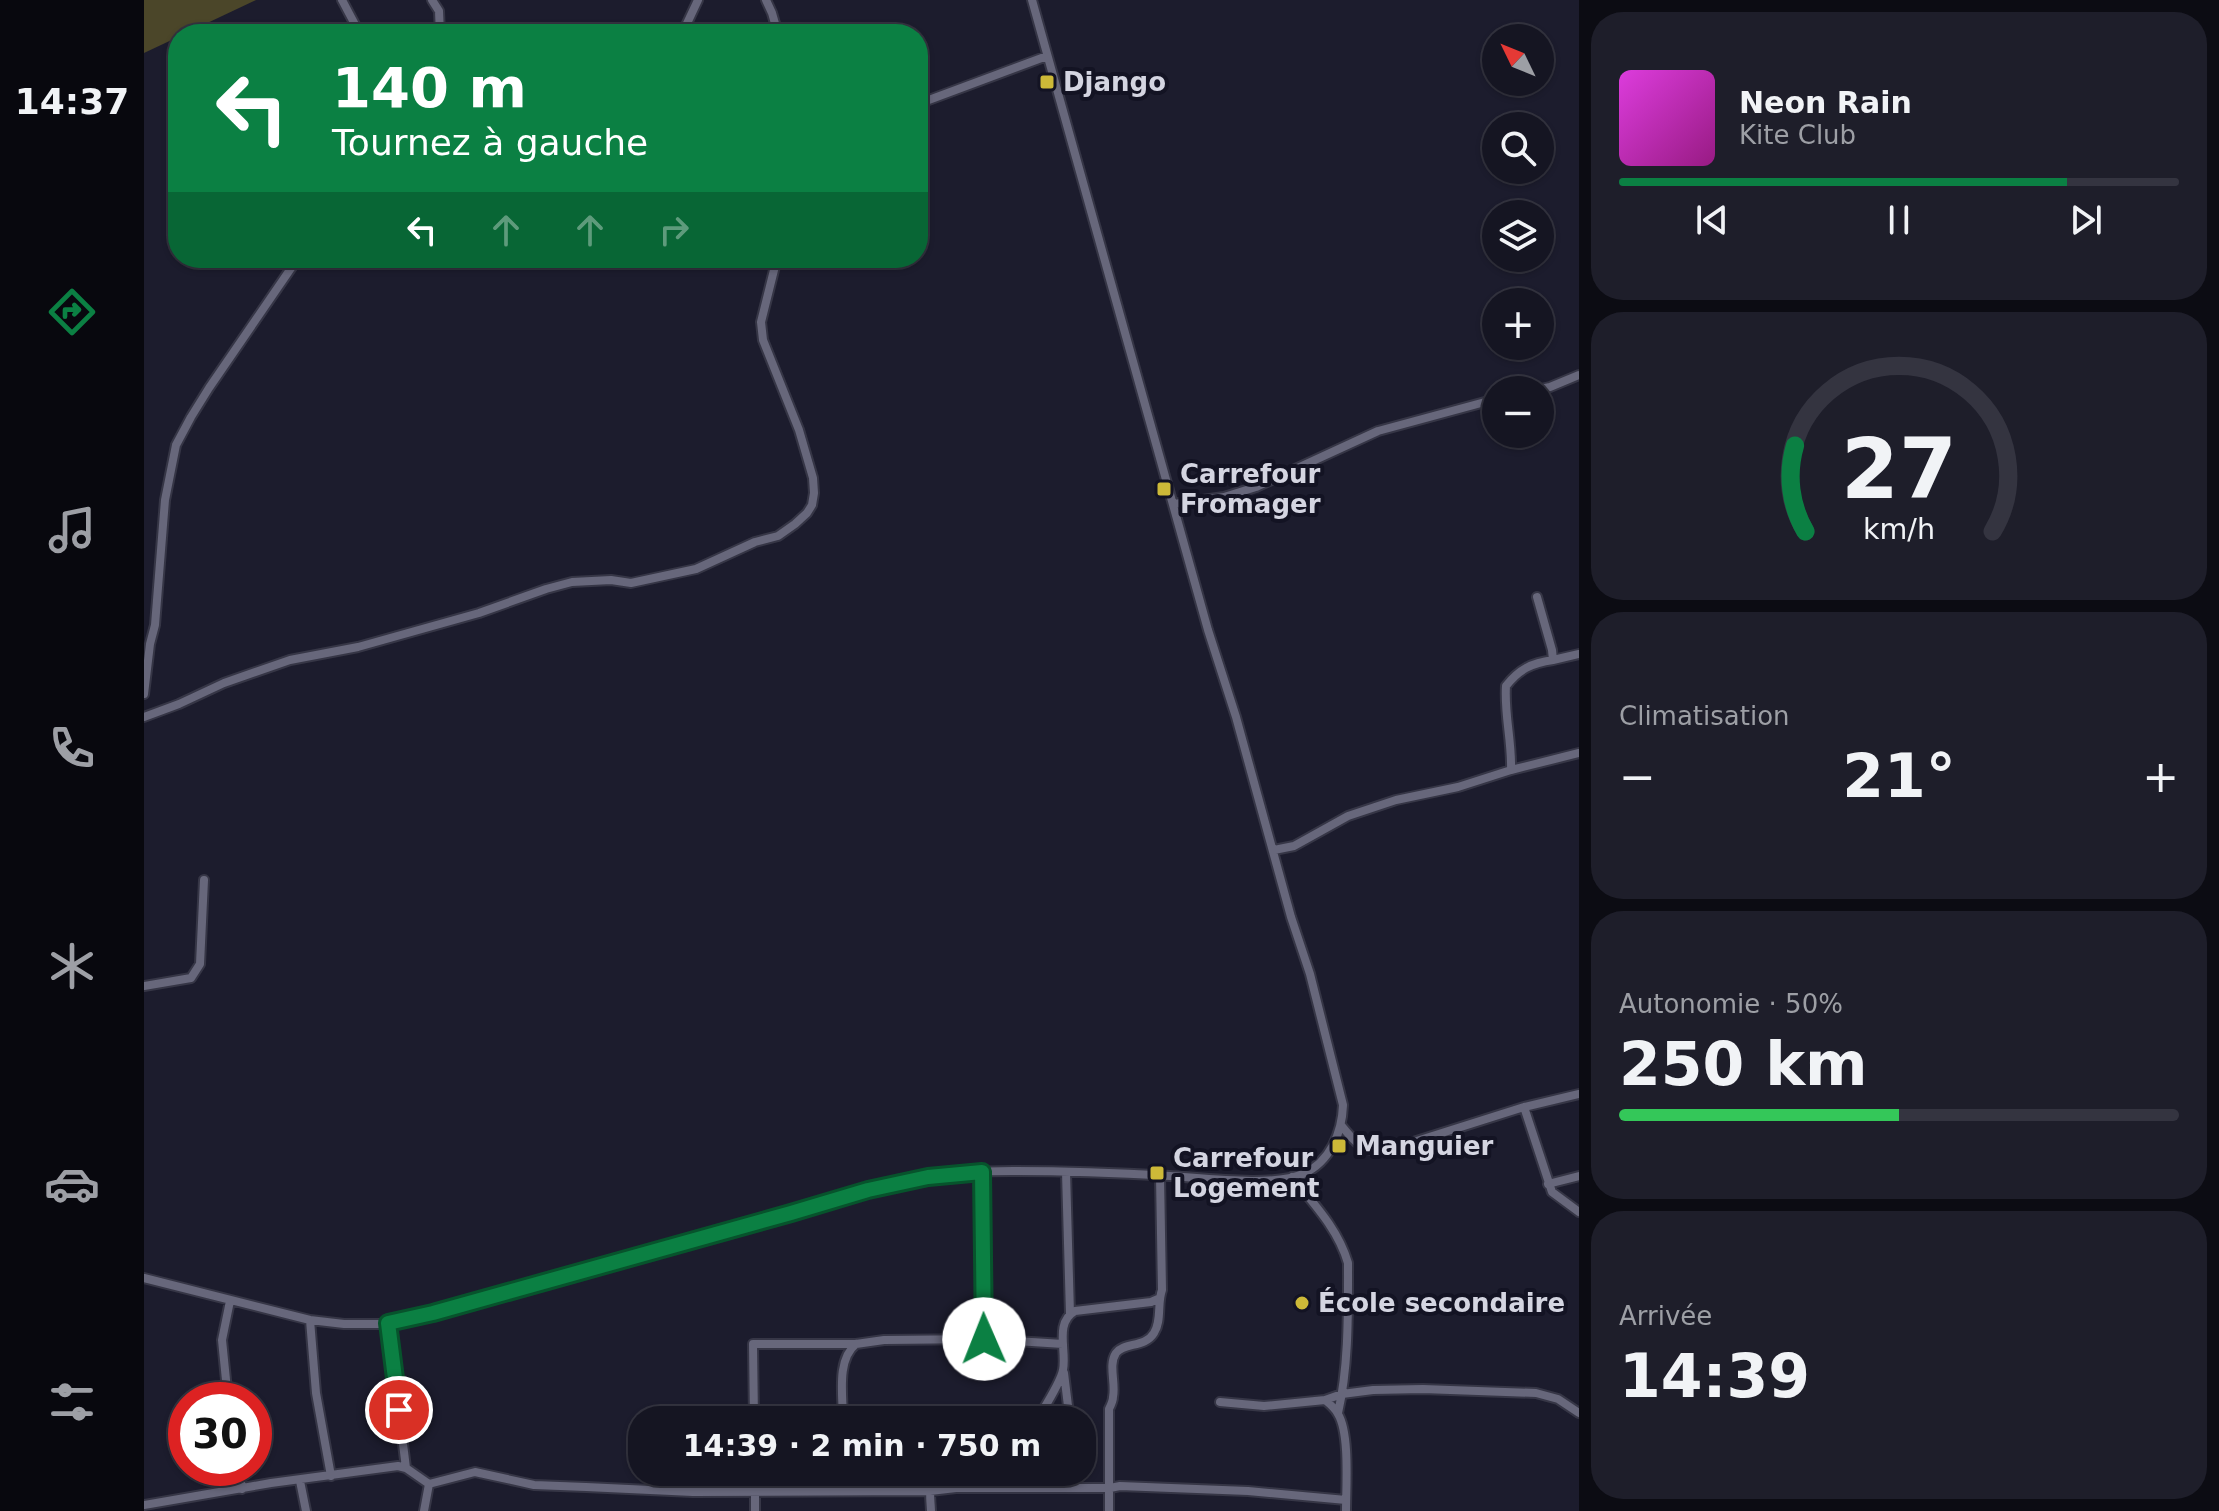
<!DOCTYPE html>
<html lang="fr">
<head>
<meta charset="utf-8">
<style>
  body { margin:0; font-family:"DejaVu Sans",sans-serif; background:#1e1e2a; color:#f1f3f6; height:100vh; display:flex; flex-direction:column; font-size:30px; white-space:nowrap }
  * { box-sizing:border-box; margin:0 }
  p { font-size:26px; color:#9d9fa5 }
  .icon { flex:none; width:44px; height:44px; fill:none; stroke:currentColor; stroke-width:2; stroke-linecap:round; stroke-linejoin:round }
  .map { position:relative; flex:1; overflow:hidden }
  .panel { display:flex; flex-direction:column; gap:12px; padding:12px; background:#0c0c13; width:640px }
  .panel>* { flex:none }
  .banner { position:absolute; left:24px; top:24px; width:760px; height:244px; border-radius:32px; box-shadow:0 2px 6px #0004,0 0 0 2px #343440; background:#0b8043; color:#fff; overflow:hidden }
  .needle { width:52px; rotate:313deg }
  .controls { position:absolute; left:1338px; top:24px; display:grid; gap:16px }
  .controls a { display:grid; place-items:center; width:72px; height:72px; border-radius:50%; background:#151522; box-shadow:0 2px 6px #0004,0 0 0 2px #343440; font-size:40px }
  .speed { position:absolute; left:24px; top:1382px; display:flex; gap:16px; font-size:40px; font-weight:700; text-align:center }
  .speed>* { display:grid; place-content:center; width:104px; height:104px; border-radius:50%; background:#151522; box-shadow:0 2px 6px #0004,0 0 0 2px #343440; line-height:1 }
  .speed .limit { border:12px solid #d22; background:#fff; color:#111 }
  .pin { position:absolute; display:grid; place-items:center; width:68px; height:68px; color:#fff; margin:-34px; border:4px solid #fff; border-radius:50%; box-shadow:0 2px 8px #0007 }
  .me { position:absolute; width:88px; margin:-44px; rotate:359deg; stroke-linejoin:round; filter:drop-shadow(0 0 6px #0008) }
  .turn { display:flex; align-items:center; gap:28px; height:168px; padding:0 32px; font-size:36px }
  .turn .icon { width:104px; height:104px; stroke-width:2.5 }
  .turn b { display:block; font-size:56px; line-height:68px }
  .lanes { display:flex; align-items:center; height:76px; padding:0 32px; background:#0003; justify-content:center; gap:40px; direction:ltr }
  .lanes .off { opacity:.35 }
  .big { font-size:60px; font-weight:700; line-height:1.1 }
  .panel .tile { flex:1; display:flex; flex-direction:column; justify-content:center; gap:12px; min-width:0; padding:0 28px; border-radius:32px; background:#1e1e2a }
  .panel .dial { align-items:center; gap:0 }
  .dial svg { height:208px; overflow:visible; fill:none; stroke:#343440; stroke-width:7; stroke-linecap:round; text-anchor:middle }
  .dial text { fill:#f1f3f6; stroke:none }
  .song { display:flex; align-items:center; gap:24px }
  .cover { width:96px; height:96px; border-radius:12px; background:linear-gradient(135deg,hsl(300 70% 55%),hsl(310 70% 35%)) }
  .played { height:8px; border-radius:4px; background:linear-gradient(90deg,#0b8043 80%,#343440 80%) }
  .keys { display:flex; justify-content:space-around; direction:ltr }
  .heat { display:flex; justify-content:space-between; align-items:center; font-size:44px; direction:ltr }
  .charge { height:12px; border-radius:6px; background:linear-gradient(90deg,#34c759 50%,#343440 0) }
  .trip { position:absolute; left:484px; top:1406px; width:468px; height:80px; border-radius:32px; background:#151522; box-shadow:0 2px 6px #0004,0 0 0 2px #343440; font-weight:700; line-height:80px; text-align:center }
  main { display:flex; flex:1; min-height:0 }
  .tab-bar { display:flex; flex-direction:column; width:144px; justify-content:space-around; align-items:center; background:#08080e; color:#9d9fa5 }
  .tab-bar .icon { width:56px; height:56px }
  .tab-bar .active { color:#0b8043 }
  .tab-bar b { font-size:36px; color:#f1f3f6 }
  .map>svg:first-child { display:block }
</style>
</head>
<body>
<main>
<nav class="tab-bar">
<b>14:37</b>
<svg class="icon active" aria-label="directions" viewBox="0 0 24 24"><path d="M12 3l9 9-9 9-9-9zM9 14v-3h6M13 9l2 2-2 2"/></svg>
<svg class="icon" aria-label="music" viewBox="0 0 24 24"><path d="M9 18V5l10-2v13"/><circle cx="6" cy="18" r="3"/><circle cx="16" cy="16" r="3"/></svg>
<svg class="icon" aria-label="phone" viewBox="0 0 24 24"><path d="M5 4h4l2 5-3 2q2 4 5 5l2-3 5 2v4C11 20 4 13 5 4z"/></svg>
<svg class="icon" aria-label="climate" viewBox="0 0 24 24"><path d="M12 3v18M4 7l16 10M4 17L20 7"/></svg>
<svg class="icon" aria-label="car" viewBox="0 0 24 24"><path d="M5 17H2v-5l4-1 3-4h7l3 4 3 1v5h-3M9 17h6M6 11h13"/><circle cx="7" cy="17" r="2"/><circle cx="17" cy="17" r="2"/></svg>
<svg class="icon" aria-label="filters" viewBox="0 0 24 24"><path d="M4 7h16M4 17h16"/><circle cx="9" cy="7" r="2"/><circle cx="15" cy="17" r="2"/></svg>
</nav>
<div class="map">
<svg width="1435" height="1511" viewBox="0 0 1435 1511">
  <rect width="100%" height="100%" fill="#1c1c2d"/>
  <path fill="#4b4629" d="M0,0H112L40,34H34V37L0,53Z"/>
  <g fill="none" stroke-linecap="round" stroke-linejoin="round">
    <g stroke="#363646" stroke-width="12">
      <path id="minor" d="M198,0L216,34
        M288,0L295,11L296,34
        M622,0L628,13L634,34
        M538,34L554,0
        M774,104L903,56
        M1392,390L1406,387L1435,375
        M1030,504L1080,497L1112,487L1234,431L1352,399
        M1409,660L1435,654
        M0,694L6,644L11,625L21,500L32,445L47,417L65,388L154,258
        M0,717L35,704L80,683L146,660L214,647L335,613L402,589L428,582L467,580L487,583L552,569L611,542L634,536L651,524L663,513L668,505L670,493L669,478L655,430L619,340L617,322L633,258
        M1367,770L1435,753
        M1130,850L1150,846L1204,816L1252,800L1314,787L1367,770C1368,741 1360,714 1362,686C1375,669 1388,663 1409,660L1408,650L1393,597
        M0,986L47,978L56,964L60,880
        M1380,1107L1408,1192L1435,1212
        M1197,1125C1209,1140 1220,1154 1241,1151L1380,1107L1435,1094
        M838,1172L840,1339
        M922,1172L926,1314
        M1148,1177C1170,1204 1194,1229 1204,1263C1204,1312 1205,1365 1194,1413
        M1404,1184L1435,1176
        M0,1278L166,1320L200,1324H237L289,1313C394,1283 499,1254 604,1225C664,1208 723,1186 785,1177C813,1172 841,1171 869,1171C922,1171 974,1173 1026,1176C1059,1178 1130,1187 1159,1174C1186,1162 1198,1133 1199,1105L1166,974L1147,917L1092,717L1064,630L888,0
        M166,1320L172,1393L187,1476
        M244,1323L262,1468
        M920,1373L924,1406L922,1420
        M84,1400L78,1340L86,1301
        M1181,1400L1198,1394L1229,1390L1279,1389L1392,1393L1414,1399L1435,1413
        M1076,1402L1120,1406L1181,1400C1186,1404 1191,1408 1194,1414C1206,1434 1202,1486 1202,1511
        M610,1420L609,1344H712L740,1340L840,1339L919,1344
        M699,1420C699,1397 692,1360 712,1344
        M893,1420C900,1408 917,1382 919,1370C923,1351 910,1323 931,1311L1007,1302L1014,1299
        M95,1468L98,1489
        M156,1481L162,1511
        M915,1488L917,1472
        M697,1490L698,1472
        M0,1505L127,1483L254,1466L262,1468L285,1484L331,1472L390,1485L442,1487L549,1492L786,1491L812,1488H966L976,1486L1104,1491L1202,1500
        M280,1511L285,1484
        M611,1511V1472
        M787,1511C786,1489 782,1483 803,1472
        M965,1511V1409C967,1405 969,1401 969,1397C972,1383 964,1365 972,1353C980,1342 1001,1348 1010,1333C1018,1321 1013,1303 1018,1290L1016,1176"/>
    </g>
    <use href="#minor" stroke="#67677b" stroke-width="8"/>
  </g>
  <g fill="none" stroke-linecap="round" stroke-linejoin="round">
    <g stroke="#07532c" stroke-width="20">
      <path id="route" d="M255,1410L244,1323L289,1313L647,1213L724,1190L784,1177L838,1172L840,1339"/>
    </g>
    <use href="#route" stroke="#0b8043" stroke-width="14"/>
  </g>
  <g fill="#cdb938" stroke="#131323" stroke-width="3">
    <rect x="895" y="74" width="16" height="16" rx="4"/>
    <rect x="1012" y="481" width="16" height="16" rx="4"/>
    <rect x="1187" y="1138" width="16" height="16" rx="4"/>
    <rect x="1005" y="1165" width="16" height="16" rx="4"/>
    <circle cx="1158" cy="1303" r="8"/>
  </g>
  <g text-anchor="middle" dominant-baseline="central" stroke-width="8" stroke-linejoin="round" paint-order="stroke">
    <g font-size="26" font-weight="bold" fill="#d4d5e1" stroke="#131323" text-anchor="start">
      <text x="919" y="82">Django</text>
      <text x="1036" y="474">Carrefour<tspan x="1036" dy="30">Fromager</tspan></text>
      <text x="1211" y="1146">Manguier</text>
      <text x="1029" y="1158">Carrefour<tspan x="1029" dy="30">Logement</tspan></text>
      <text x="1174" y="1303">École secondaire</text>
    </g>
  </g>
</svg>
<div class="controls">
<a><svg class="needle" viewBox="-14 -14 28 28"><path d="M0-13l5 13h-10z" fill="#e53935"/><path d="M0 13l5-13h-10z" fill="#9d9fa5"/></svg></a>
<a><svg class="icon" aria-label="search" viewBox="0 0 24 24"><circle cx="10" cy="10" r="6"/><path d="M15 15l6 6"/></svg></a>
<a><svg class="icon" aria-label="layers" viewBox="0 0 24 24"><path d="M12 4l9 5-9 5-9-5zM3 14l9 5 9-5"/></svg></a>
<a>+</a>
<a>−</a>
</div>
<div class="speed"><div class="limit">30</div></div>
<div class="pin" style="left:255px;top:1410px;background:#d93025"><svg class="icon" aria-label="arrive" viewBox="0 0 24 24"><path d="M6 21V4h12l-3 4 3 4H6"/></svg></div>
<svg class="me" style="left:840px;top:1339px" viewBox="-20 -20 40 40"><circle r="19" fill="#fff"/><path d="M0-13L10 11 0 6-10 11z" fill="#0b8043"/></svg>
<div class="trip">14:39 · 2 min · 750 m</div>
<div class="banner">
<div class="turn"><svg class="icon" aria-label="left" viewBox="0 0 24 24"><path d="M17 20v-9H6M10 6l-5 5 5 5"/></svg><div><b>140 m</b>Tournez à gauche</div></div>
<div class="lanes"><svg class="icon" aria-label="left" viewBox="0 0 24 24"><path d="M17 20v-9H6M10 6l-5 5 5 5"/></svg><svg class="icon off" aria-label="ahead" viewBox="0 0 24 24"><path d="M12 20V5M6 11l6-6 6 6"/></svg><svg class="icon off" aria-label="ahead" viewBox="0 0 24 24"><path d="M12 20V5M6 11l6-6 6 6"/></svg><svg class="icon off" aria-label="right" viewBox="0 0 24 24"><path d="M7 20v-9h11M14 6l5 5-5 5"/></svg></div>
</div>
</div>
<section class="panel">
<div class="tile">
<div class="song"><i class="cover"></i><div><b>Neon Rain</b><p>Kite Club</p></div></div>
<div class="played"></div>
<div class="keys"><svg class="icon" aria-label="previous" viewBox="0 0 24 24"><path d="M18 5L8 12l10 7zM5 5v14"/></svg><svg class="icon" aria-label="pause" viewBox="0 0 24 24"><path d="M8 5v14M16 5v14"/></svg><svg class="icon" aria-label="next" viewBox="0 0 24 24"><path d="M6 5l10 7-10 7zM19 5v14"/></svg></div>
</div>
<div class="tile dial"><svg viewBox="0 0 100 80">
<path d="M14 69A42 42 0 1 1 86 69"/>
<path d="M14 69A42 42 0 0 1 10 36" stroke="#0b8043"/>
<text x="50" y="56" font-size="32" font-weight="700">27</text>
<text x="50" y="72" font-size="11">km/h</text>
</svg></div>
<div class="tile"><p>Climatisation</p>
<div class="heat"><a>−</a><b class="big">21°</b><a>+</a></div>
</div>
<div class="tile"><p>Autonomie · 50%</p><b class="big">250 km</b><div class="charge"></div></div>
<div class="tile"><p>Arrivée</p><b class="big">14:39</b></div>
</section>
</main>
</body>
</html>
